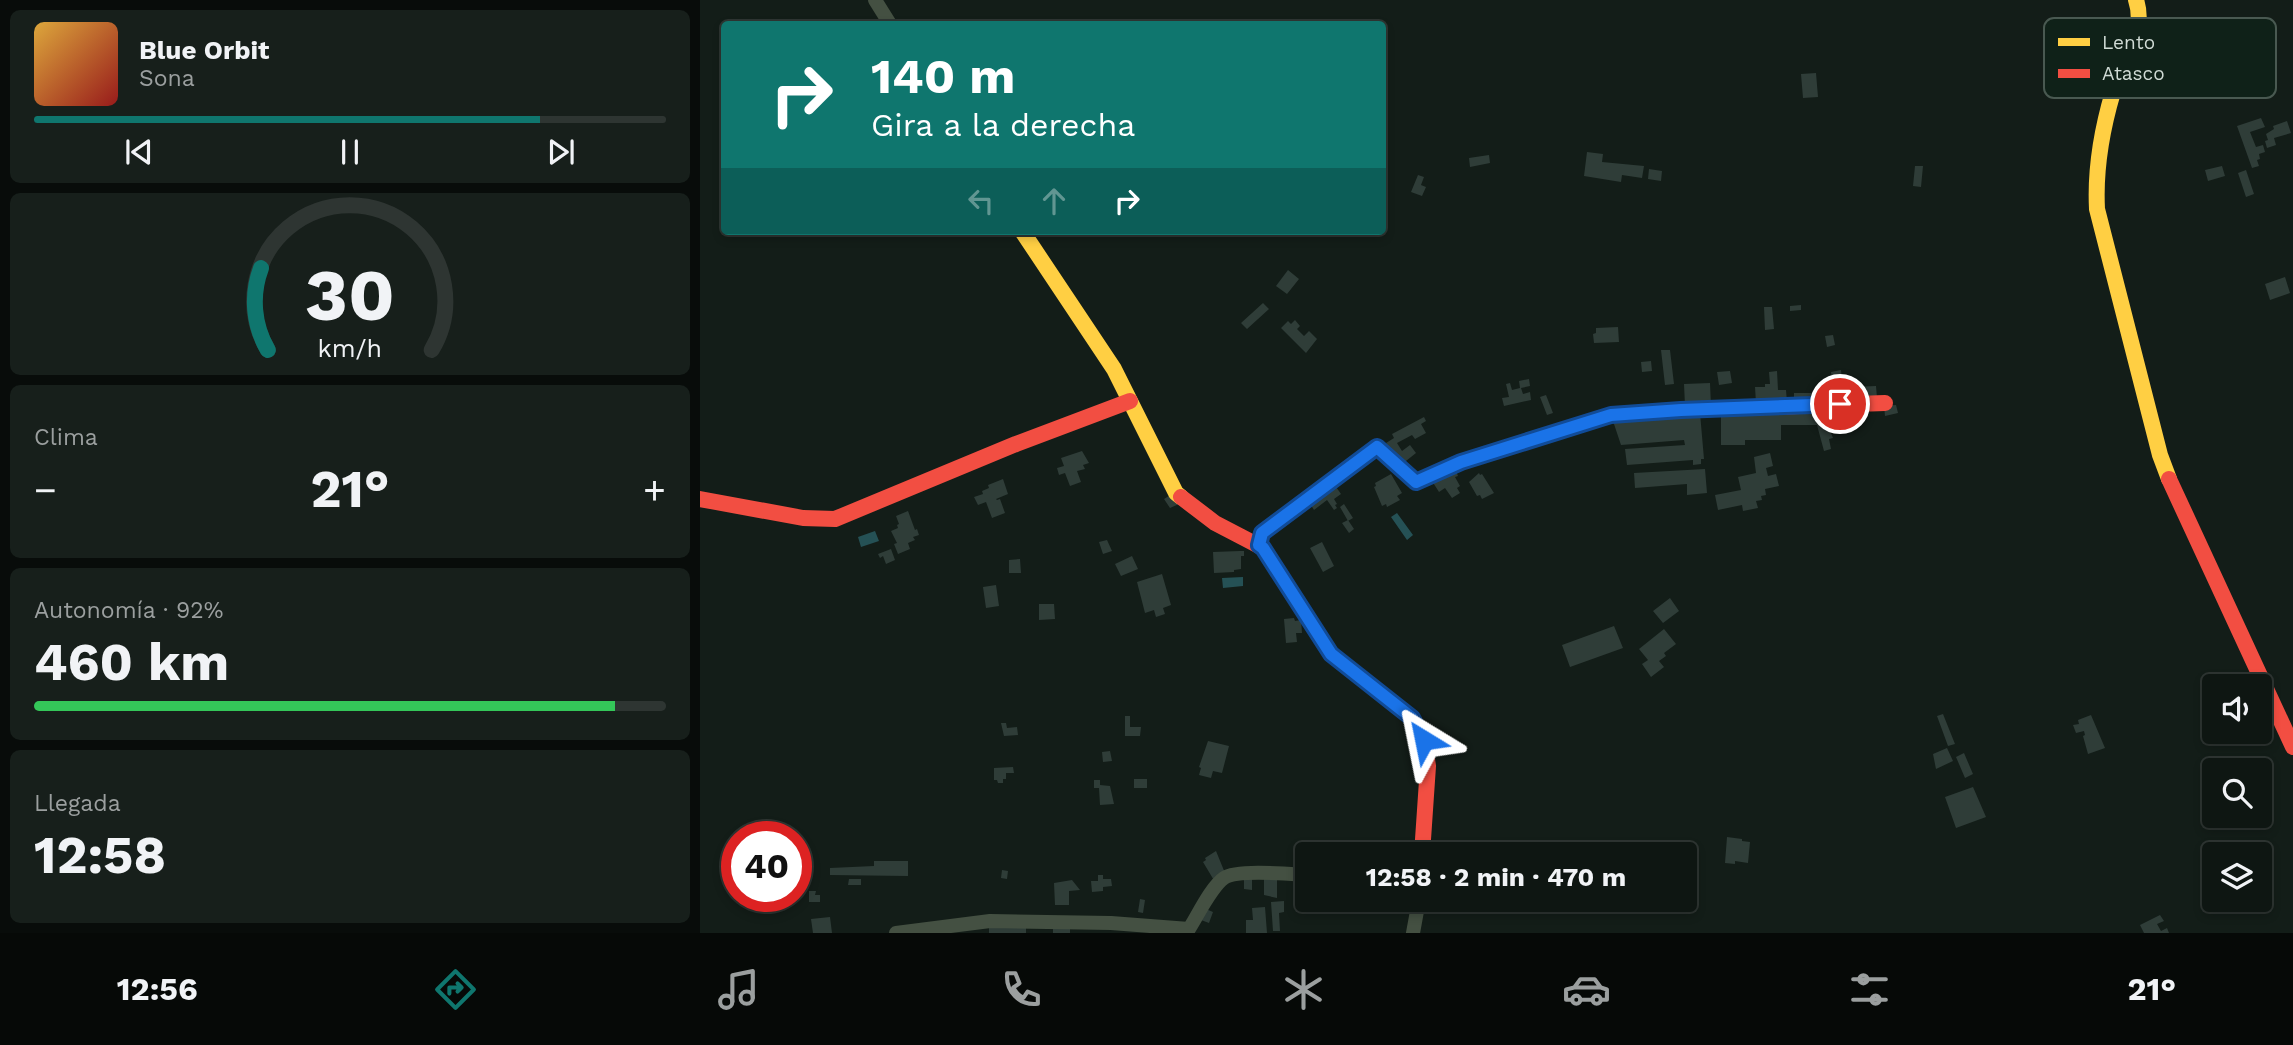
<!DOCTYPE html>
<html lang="es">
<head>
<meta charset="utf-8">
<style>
  body { margin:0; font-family:"Work Sans",sans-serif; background:#171f1b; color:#f1f3f6; height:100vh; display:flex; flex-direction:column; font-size:26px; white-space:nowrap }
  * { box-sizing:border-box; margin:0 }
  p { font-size:23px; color:#9b9f9f }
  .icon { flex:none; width:38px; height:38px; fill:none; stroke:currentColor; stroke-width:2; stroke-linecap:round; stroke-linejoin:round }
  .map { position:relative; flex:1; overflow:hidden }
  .side { display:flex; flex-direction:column; gap:10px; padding:10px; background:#080c0a; width:700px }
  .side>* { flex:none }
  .banner { position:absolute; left:21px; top:21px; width:665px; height:214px; border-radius:7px; box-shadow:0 4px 10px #0003,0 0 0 2px #2e3532; background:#0f766e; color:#fff; overflow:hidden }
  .fabs { position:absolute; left:1502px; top:674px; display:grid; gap:14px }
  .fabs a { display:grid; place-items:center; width:70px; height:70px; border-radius:7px; background:#0e1612; box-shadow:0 4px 10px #0003,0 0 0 2px #2e3532; font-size:35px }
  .speed { position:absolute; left:21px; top:821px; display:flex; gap:14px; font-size:35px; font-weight:700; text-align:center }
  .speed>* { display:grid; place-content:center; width:91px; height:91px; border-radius:50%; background:#0e1612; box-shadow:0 4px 10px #0003,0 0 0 2px #2e3532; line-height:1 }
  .speed .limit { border:10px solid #d22; background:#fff; color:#111 }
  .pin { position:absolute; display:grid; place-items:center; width:60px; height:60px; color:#fff; margin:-30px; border:4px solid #fff; border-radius:50%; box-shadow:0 2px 7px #0007 }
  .me { position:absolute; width:77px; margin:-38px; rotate:325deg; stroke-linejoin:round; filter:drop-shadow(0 0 5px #0008) }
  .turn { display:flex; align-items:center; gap:24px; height:147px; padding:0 35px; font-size:32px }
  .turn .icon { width:91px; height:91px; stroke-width:2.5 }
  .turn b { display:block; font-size:49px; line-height:60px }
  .lanes { display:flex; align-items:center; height:66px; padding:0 35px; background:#0003; justify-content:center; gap:35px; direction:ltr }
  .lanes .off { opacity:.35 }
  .big { font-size:52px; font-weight:700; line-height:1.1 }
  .side .tile { flex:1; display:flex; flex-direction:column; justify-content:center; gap:10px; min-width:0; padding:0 24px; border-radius:10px; background:#171f1b }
  .side .dial { align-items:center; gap:0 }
  .dial svg { height:182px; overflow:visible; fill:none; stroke:#2e3532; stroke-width:7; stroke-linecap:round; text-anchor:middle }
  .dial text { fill:#f1f3f6; stroke:none }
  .song { display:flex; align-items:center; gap:21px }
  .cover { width:84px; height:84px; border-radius:10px; background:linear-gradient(135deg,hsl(40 70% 55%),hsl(0 70% 35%)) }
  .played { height:7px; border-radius:4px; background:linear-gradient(90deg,#0f766e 80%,#2e3532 80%) }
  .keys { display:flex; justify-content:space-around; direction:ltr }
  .heat { display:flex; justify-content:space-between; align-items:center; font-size:38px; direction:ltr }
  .charge { height:10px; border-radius:5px; background:linear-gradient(90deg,#34c759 92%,#2e3532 0) }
  .trip { position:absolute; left:595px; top:842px; width:402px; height:70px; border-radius:7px; background:#0e1612; box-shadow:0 4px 10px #0003,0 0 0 2px #2e3532; font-weight:700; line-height:70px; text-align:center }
  .dock { display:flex; height:112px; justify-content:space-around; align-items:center; background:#060907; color:#9b9f9f }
  .dock .icon { width:49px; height:49px }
  .dock .active { color:#0f766e }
  .dock b { font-size:32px; color:#f1f3f6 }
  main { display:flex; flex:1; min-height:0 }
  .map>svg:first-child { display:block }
</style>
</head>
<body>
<main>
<section class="side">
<div class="tile">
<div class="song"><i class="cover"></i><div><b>Blue Orbit</b><p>Sona</p></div></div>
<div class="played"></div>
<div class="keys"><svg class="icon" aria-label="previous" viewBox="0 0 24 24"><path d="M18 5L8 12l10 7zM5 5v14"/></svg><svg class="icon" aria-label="pause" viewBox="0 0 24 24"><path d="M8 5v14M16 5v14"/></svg><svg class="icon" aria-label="next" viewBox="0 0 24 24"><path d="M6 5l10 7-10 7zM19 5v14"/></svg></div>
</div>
<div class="tile dial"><svg viewBox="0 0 100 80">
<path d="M14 69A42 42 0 1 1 86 69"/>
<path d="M14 69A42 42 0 0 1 11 33" stroke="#0f766e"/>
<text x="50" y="56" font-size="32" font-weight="700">30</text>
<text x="50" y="72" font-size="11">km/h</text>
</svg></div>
<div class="tile"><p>Clima</p>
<div class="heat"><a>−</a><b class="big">21°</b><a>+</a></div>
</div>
<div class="tile"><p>Autonomía · 92%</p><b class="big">460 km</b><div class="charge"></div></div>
<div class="tile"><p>Llegada</p><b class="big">12:58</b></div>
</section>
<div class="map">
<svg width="1593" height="933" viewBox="0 0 1593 933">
  <rect width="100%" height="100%" fill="#131d18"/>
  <path fill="#255155" d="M697,513L713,535L707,540L691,517Z
    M175,531L179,541L161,547L158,537Z
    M543,577V586L523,588L522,578Z"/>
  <path fill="#2f3d38" d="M1116,73L1118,97L1103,98L1101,74Z
    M1561,118L1565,127L1550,132L1556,147L1563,145L1565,152L1559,154L1560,159L1557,160L1559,166L1552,168L1537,126Z
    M1587,121L1591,133L1574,138L1576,145L1567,148L1565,141L1568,140L1566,134L1574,129L1573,126Z
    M887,152L903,154L902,162L944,166L942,178L922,175L921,182L884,176Z
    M789,155L790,163L770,167L769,158Z
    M1215,166H1223L1221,187L1213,186Z
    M1522,166L1525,176L1508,181L1505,170Z
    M949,169L962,171L961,181L948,179Z
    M1546,170L1554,194L1546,197L1538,173Z
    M718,175L724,177L721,185L726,187L722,196L711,192Z
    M588,270L599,279L587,294L576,286Z
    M1585,277L1590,293L1570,300L1565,284Z
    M563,303L569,309L547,329L541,323Z
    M1101,305V310L1090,311V306Z
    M1064,307H1072L1074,329L1065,330Z
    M595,320L600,326L597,329L604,336L609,331L617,339L606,353L581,328L588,321L591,324Z
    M918,327L919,342L894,343L893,334L896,333V328Z
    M1133,335L1135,345L1127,347L1125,336Z
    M961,350H970L974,384L965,385Z
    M951,361L952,371L942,372L941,362Z
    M1141,370L1142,380L1136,381L1140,402L1129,397L1127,387L1133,386L1131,372Z
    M1030,371L1032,383L1019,385L1017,372Z
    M1077,371L1078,390H1086L1087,402L1056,403L1055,387H1065V384H1070L1069,372Z
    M829,379L830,386L821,388L823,394L830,392L831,400L804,406L802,398L809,397L806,384L810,383L812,390L820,388L819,381Z
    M1010,383L1011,406H985L984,384Z
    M1176,386L1177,398L1153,399L1152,387Z
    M1094,393H1116L1117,402H1094Z
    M846,395L853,413L847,415L840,397Z
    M1196,405L1198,413L1185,416L1184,406Z
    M1122,410L1133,438L1129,439L1131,449L1124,451L1117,425H1081V440H1045V445H1021V412Z
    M1000,413L1004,459H1001V464L993,465V460L927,465L925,449L985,445L984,440L921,445L913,421Z
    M724,417L726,421L721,424L726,433L715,439L712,435L697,443L702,451L710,445L716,453L701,465L686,443L694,438L692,434Z
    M382,451L389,463L383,465L385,469L377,471L381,482L370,486L365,473L359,475L357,468L364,466L361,458Z
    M1070,453L1073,466L1066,468L1068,476L1076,474L1079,486L1065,489L1066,495L1061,496L1062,500L1056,501L1058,508L1043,511L1042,505L1018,510L1015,495L1041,490L1038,477L1056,473L1054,457Z
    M1005,469L1007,493L987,495V484L935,488L934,473Z
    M756,471L758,476L755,477L760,486L757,488L760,493L752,498L745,488L739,492L732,481Z
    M779,473L780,475L782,474L794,493L782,499L780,495L777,496L769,482Z
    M691,474L702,493L697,496L700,500L687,507L686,504L682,506L674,487L676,486L675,483Z
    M303,479L308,494L296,499L297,500L300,499L305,513L292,518L286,502L278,505L274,497L283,494L282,491L289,488L288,485Z
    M634,484L641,494L634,499L637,504L635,505L637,508L634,510L627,500L614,510L609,502Z
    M472,494L479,504L470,508L464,499Z
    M644,504L653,518L648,521L640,507Z
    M208,511L215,530L217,529L219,535L213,537L215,540L208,543L210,549L198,554L194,544L197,543L191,531L198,528L197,525L199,524L196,516Z
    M648,520L654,529L649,533L642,523Z
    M407,540L412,551L403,554L399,542Z
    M622,542L634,566L623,572L610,548Z
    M191,549L195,560L186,564L183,556L180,558L178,554Z
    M540,551H544V556H541V569L534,570V572L514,573L513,552Z
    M432,556L438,569L421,576L415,564Z
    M320,559L321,573H309V560Z
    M462,574L471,605L463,608L465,614L456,617L454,610L445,613L437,582Z
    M296,585L299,606L286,608L283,587Z
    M970,598L979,611L963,623L953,611Z
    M339,604H354L355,619L339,620Z
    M594,618L595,621L601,620L602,633H596L597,642L586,643L584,619Z
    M914,626L923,648L870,667L862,645Z
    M964,629L976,644L964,653L966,656L959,661L964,667L951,677L942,664L948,660L939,649Z
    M1243,714L1255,744L1248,746L1237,716Z
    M1391,715L1405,748L1388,754L1383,736L1385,735L1384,731L1376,733L1373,725L1379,724L1378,720Z
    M425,716H430V727H441L440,736H425Z
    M301,723H306L307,728L317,727L318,735L304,736Z
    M508,741L529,746L522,773L513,771L511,778L499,775L501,768L499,767Z
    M1247,748L1253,761L1236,769L1233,754Z
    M410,751L412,761L403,762L402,752Z
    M1264,753L1273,774L1265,778L1256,757Z
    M313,767L314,773H306V779H303V783H298L297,780H294V768Z
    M434,779H447V788H434Z
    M394,780H400V785L410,786L414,804L400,805L399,788H394Z
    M1273,787L1286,817L1256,828L1245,797Z
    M1027,837L1042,839V841L1050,842L1048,863L1035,861V864L1025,863Z
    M516,851L525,873L515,882L503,862L506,860L505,858Z
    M174,861H208V876L130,875V868L174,866Z
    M302,870L308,871L307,879L301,878Z
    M398,875H403V879H411L412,886L403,887V891L392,892L391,881H398Z
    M564,876H577V898L564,895Z
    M544,877L552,878V890L544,889Z
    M149,879H161V885H148Z
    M372,880L380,890L369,891V905H355L354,883Z
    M109,891H116L115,895H120V902H109Z
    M440,899L445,900L443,913L438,912Z
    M584,901V912L579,913L580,931H573L571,902Z
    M565,907L567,933H546V920H553L552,908Z
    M506,909L513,912L509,923L501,920Z
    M1460,915L1464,921L1457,924L1461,931L1467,928L1469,933H1444L1440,925Z
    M130,917L132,933H113L111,919Z
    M289,925L326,926V933H289Z
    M353,927L370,928V933H353Z"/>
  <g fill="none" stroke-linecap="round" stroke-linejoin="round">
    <path stroke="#445042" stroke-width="14" d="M175,0L190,24
      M196,933L290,921L411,923L489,929C498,915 511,887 524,878C537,869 590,874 607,875
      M713,933L719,900"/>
    <path stroke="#ffcf43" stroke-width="16" d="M1436,0C1447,33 1422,61 1413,92C1402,129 1395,170 1397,209L1460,455L1469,479
      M322,231L414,369L476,493L481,497"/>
    <path stroke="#f24e42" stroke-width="16" d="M1469,479L1593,747
      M481,497L515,523L563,548L631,654L712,718L724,740L728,766L722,854
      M0,499L103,518L135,519L316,444L430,401
      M559,545L562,533L677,447L716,482L761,462L911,415L981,410L1185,403"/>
  </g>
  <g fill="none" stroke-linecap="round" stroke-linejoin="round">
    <g stroke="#114b97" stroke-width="18">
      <path id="route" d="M724,740L712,718L631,654L563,548L559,545L562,533L677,447L716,482L761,462L911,415L981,410L1140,404"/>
    </g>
    <use href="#route" stroke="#1a73e8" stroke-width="12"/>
  </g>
  <rect x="1344" y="18" width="232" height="80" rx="10" fill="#0f2118" stroke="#495951" stroke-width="2"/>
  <rect x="1358" y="38" width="32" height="8" fill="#ffcf43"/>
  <rect x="1358" y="69" width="32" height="9" fill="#f24e42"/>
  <g font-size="19" fill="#d0dbd5">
    <text x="1402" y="49">Lento</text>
    <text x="1402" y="80">Atasco</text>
  </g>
</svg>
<div class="fabs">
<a><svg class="icon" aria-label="sound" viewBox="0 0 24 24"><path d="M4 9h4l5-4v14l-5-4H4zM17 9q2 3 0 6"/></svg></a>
<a><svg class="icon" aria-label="search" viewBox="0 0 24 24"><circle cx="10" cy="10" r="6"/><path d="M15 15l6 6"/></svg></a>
<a><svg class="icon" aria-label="layers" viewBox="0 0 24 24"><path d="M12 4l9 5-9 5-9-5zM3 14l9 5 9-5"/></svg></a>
</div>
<div class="speed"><div class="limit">40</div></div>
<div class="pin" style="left:1140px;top:404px;background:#d93025"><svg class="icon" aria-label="arrive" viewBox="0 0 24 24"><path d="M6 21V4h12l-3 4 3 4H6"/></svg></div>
<svg class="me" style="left:724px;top:740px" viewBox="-20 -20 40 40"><path d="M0-17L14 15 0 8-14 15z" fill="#1a73e8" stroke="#fff" stroke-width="4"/></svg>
<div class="trip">12:58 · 2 min · 470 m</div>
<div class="banner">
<div class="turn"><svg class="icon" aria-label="right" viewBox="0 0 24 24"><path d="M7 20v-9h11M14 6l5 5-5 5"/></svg><div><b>140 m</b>Gira a la derecha</div></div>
<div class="lanes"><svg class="icon off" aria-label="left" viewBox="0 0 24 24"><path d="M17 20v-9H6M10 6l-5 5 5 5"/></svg><svg class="icon off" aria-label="ahead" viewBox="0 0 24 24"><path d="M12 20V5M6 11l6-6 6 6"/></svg><svg class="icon" aria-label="right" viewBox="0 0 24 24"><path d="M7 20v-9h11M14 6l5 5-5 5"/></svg></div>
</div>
</div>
</main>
<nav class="dock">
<b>12:56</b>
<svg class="icon active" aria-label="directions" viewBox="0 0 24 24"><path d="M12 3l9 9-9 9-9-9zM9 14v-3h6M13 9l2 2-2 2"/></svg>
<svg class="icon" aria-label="music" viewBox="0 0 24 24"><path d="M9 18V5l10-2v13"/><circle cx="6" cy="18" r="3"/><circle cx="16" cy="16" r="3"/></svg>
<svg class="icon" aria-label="phone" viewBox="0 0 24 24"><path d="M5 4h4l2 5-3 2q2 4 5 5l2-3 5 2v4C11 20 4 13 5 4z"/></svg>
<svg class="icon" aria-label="climate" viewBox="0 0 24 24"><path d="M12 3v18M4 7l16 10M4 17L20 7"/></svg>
<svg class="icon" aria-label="car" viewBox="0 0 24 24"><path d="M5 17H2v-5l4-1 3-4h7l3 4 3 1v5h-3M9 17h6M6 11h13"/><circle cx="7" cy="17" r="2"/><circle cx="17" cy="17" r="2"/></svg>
<svg class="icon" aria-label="filters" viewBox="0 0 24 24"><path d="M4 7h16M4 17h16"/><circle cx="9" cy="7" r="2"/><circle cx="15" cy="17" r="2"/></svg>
<b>21°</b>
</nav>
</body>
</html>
